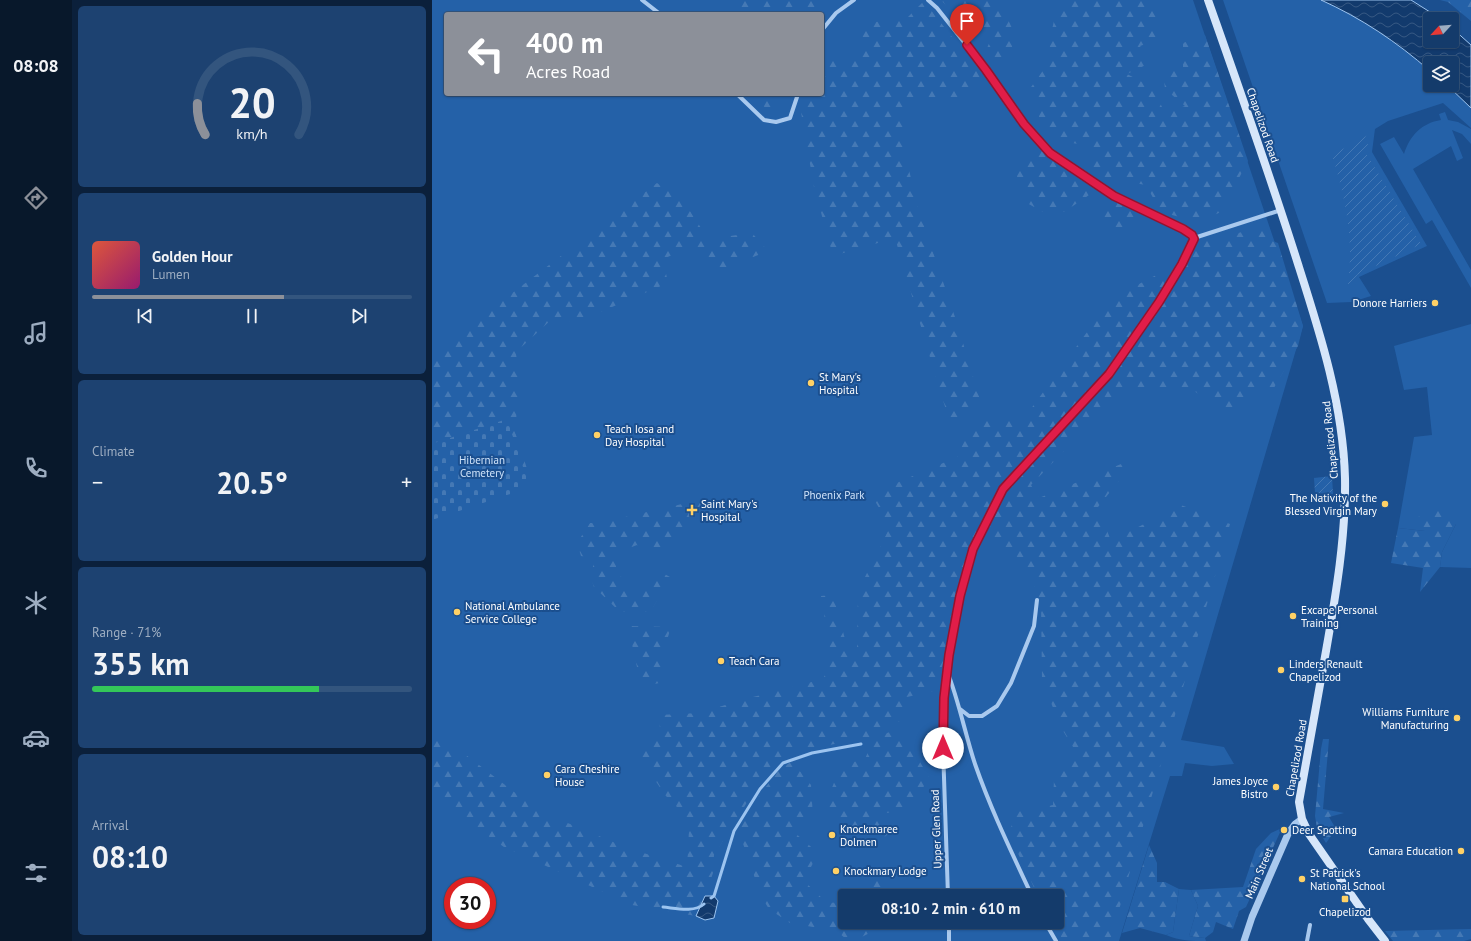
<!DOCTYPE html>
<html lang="en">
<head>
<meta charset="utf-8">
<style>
  body { margin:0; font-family:"PT Sans",sans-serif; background:#1d4271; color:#f1f3f6; height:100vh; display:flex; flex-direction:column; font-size:15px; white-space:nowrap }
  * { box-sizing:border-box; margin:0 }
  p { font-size:13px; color:#9dadc1 }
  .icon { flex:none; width:22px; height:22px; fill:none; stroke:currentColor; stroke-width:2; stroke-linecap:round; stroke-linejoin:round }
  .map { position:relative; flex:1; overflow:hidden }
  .drawer { display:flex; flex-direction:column; gap:6px; padding:6px; background:#0b203b; width:360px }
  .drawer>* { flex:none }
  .hud { position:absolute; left:12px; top:12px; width:380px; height:84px; border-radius:4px; box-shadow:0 1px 3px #0004,0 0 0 1px #33557e; background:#8c9099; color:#fff; overflow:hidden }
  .needle { width:26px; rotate:244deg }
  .tools { position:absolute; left:991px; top:12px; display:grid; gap:8px }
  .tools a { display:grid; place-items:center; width:36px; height:36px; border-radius:4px; background:#143b6b; box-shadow:0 1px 3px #0004,0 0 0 1px #33557e; font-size:20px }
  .speed { position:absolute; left:12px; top:877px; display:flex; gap:8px; font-size:20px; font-weight:700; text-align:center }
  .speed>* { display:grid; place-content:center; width:52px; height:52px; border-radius:50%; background:#143b6b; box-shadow:0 1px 3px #0004,0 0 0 1px #33557e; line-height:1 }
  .speed .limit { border:6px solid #d22; background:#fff; color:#111 }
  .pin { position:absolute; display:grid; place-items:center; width:34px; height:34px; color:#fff; margin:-41px -17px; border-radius:50% 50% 50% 0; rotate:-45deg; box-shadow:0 0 4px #0007 }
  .pin .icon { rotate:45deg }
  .me { position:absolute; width:44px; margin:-22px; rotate:0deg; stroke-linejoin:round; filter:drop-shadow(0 0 3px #0008) }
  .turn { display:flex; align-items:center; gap:14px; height:84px; padding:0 16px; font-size:18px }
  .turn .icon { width:52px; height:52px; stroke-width:2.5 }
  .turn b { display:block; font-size:28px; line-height:34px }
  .big { font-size:30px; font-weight:700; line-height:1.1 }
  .drawer .card { flex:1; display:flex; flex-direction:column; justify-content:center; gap:6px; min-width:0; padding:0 14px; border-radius:6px; background:#1d4271 }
  .drawer .dial { align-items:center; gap:0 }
  .dial svg { height:104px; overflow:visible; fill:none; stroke:#33557e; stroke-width:7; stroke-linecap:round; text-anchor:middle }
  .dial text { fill:#f1f3f6; stroke:none }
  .song { display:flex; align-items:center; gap:12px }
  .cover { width:48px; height:48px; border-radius:6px; background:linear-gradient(135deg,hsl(10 70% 55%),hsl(320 70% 35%)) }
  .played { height:4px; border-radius:2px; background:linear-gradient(90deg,#8c9099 60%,#33557e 60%) }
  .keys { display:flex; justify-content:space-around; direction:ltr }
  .heat { display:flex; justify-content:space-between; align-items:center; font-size:22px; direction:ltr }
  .charge { height:6px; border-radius:3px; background:linear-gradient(90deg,#34c759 71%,#33557e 0) }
  .trip { position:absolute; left:406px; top:889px; width:226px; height:40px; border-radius:4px; background:#143b6b; box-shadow:0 1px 3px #0004,0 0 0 1px #33557e; font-weight:700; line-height:40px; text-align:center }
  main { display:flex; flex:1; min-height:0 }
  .menu { display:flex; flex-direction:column; width:72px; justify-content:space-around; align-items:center; background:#08182b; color:#9dadc1 }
  .menu .icon { width:28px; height:28px }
  .menu .on { color:#8c9099 }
  .menu b { font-size:18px; color:#f1f3f6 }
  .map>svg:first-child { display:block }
</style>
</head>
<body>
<main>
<nav class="menu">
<b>08:08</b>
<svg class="icon on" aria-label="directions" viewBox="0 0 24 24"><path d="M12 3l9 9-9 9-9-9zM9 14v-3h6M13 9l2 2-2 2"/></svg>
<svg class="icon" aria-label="music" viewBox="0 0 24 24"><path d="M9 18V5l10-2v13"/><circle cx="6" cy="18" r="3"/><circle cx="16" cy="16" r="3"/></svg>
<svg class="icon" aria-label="phone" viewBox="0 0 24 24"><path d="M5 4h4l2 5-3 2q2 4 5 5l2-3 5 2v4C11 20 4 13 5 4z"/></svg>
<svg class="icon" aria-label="climate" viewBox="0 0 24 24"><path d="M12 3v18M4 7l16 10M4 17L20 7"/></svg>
<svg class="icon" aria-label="car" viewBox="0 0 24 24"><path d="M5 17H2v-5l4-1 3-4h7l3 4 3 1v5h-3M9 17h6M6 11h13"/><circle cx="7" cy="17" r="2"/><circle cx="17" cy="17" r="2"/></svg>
<svg class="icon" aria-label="filters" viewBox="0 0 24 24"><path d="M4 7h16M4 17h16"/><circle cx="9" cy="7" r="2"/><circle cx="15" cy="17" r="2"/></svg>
</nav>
<section class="drawer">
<div class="card dial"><svg viewBox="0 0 100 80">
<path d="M14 69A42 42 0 1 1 86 69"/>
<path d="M14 69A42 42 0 0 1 8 45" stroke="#8c9099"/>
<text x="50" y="56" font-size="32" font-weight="700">20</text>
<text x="50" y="72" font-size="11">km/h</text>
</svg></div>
<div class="card">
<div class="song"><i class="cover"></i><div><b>Golden Hour</b><p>Lumen</p></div></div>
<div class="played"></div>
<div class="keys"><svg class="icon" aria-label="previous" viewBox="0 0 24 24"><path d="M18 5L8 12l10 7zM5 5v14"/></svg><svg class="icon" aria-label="pause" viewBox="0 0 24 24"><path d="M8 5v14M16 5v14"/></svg><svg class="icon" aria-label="next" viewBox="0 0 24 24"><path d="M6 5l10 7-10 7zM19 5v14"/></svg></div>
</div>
<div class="card"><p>Climate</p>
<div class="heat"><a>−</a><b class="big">20.5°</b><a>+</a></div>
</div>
<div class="card"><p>Range · 71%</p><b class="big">355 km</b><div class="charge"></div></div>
<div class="card"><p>Arrival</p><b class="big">08:10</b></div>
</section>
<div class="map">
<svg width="1039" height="941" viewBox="0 0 1039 941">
  <defs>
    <pattern id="forest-firs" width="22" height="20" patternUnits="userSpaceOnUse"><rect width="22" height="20" fill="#2461a8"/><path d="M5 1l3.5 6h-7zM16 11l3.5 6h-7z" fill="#4579b5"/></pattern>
    <pattern id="cemetery-stones" width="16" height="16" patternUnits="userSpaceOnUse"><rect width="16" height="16" fill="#2461a8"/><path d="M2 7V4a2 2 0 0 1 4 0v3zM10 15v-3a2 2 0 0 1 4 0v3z" fill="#4579b5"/></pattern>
    <pattern id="garden-furrows" width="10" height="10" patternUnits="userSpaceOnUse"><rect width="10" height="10" fill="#2461a8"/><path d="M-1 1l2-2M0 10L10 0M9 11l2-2" fill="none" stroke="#4579b5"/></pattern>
    <pattern id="water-waves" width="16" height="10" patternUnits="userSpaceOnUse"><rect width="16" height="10" fill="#123a6d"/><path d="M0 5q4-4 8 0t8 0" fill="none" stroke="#365883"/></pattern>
  </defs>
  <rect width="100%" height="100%" fill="#1b4f8f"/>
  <path fill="#2461a8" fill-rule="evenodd" d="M0,0H761L871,326L749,740L792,747L802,764L780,766L753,763L750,776H738L687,941H0ZM14,14H390V94H14ZM21,886H55V920H21ZM413,896H625V922H413Z
    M791,0H889L910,9L940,27L981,55L998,71V85H1015L1039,108V128L1011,103L956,121L943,129L940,152L995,246L927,277L939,296L920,302L895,303Z
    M1013,112L1016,120L1026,122L1039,129V144L1030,134L1020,130L1031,158L1025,161L1019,146L981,169L1039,270V288L1000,220L994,224L948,144L962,137L972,154C978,135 990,123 1009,120L1007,114Z
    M1039,324V568L1008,567L1010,552L1024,524L993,531L966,528L982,437L1000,435L995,387L972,390L962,346Z
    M747,889L759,890L766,906L757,936L773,938L774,941C760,941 748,941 734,935L741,932Z"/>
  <path fill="url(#forest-firs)" d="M302,0H400L395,4L389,14H300L296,6Z
    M509,0H567L584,37L576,57L566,67L553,53L561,34H541Z
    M629,0H724L727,26L724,40L708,46L720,62L695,74L720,87L733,113L753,106L733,89L731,71L751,68V43L773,35L816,161L789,212L766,222L729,212L714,185L672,178L661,170L657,146L624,140L612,130L597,90L620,58L617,43L626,3Z
    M1008,0H1039V21L1016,2Z
    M492,1L550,76L525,101L472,97L473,153L486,208L525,323L549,403L518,422L507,388L463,238L401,256L382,187L369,112L376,94H390V61L428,56L432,23L474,19Z
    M318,94H360L350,107L336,110Z
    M605,144L620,160L663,191L632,212H611L595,203L583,171Z
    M225,183L253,203L276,239L320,233L336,251L284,272L259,247L231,259L236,283L145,322L120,319L84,352L87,386L83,432L99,481L66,492L42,430L0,444V354Z
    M678,199L706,214L696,225L685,230L668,219Z
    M834,224L840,241L846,243L871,326L866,346L839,393L827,382L803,411L794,412L756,387H694L599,485L607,498L706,457L666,507L679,541L749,505L798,524L678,941H633L621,928L618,922H625V896H606L577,834L584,812L621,805L622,779L646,755L628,726L610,679L609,603L594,564L565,541L546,532L519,617L506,690L475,697L468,721L436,738L358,752L329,780L282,855L281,873L273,896L264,916L200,905L72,847L0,797V729L107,811L193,847L255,867L257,830L247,809L233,795L207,756L228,729L227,715L267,713L313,699L391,679L400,661L389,596L401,595L416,650L425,649L426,591L458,527L439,494L525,457L542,419L593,417L680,298L757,258L767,240L788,239Z
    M272,499L261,523L231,547L217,552L205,545L184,553V570L199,590L211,588L227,571L238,577L220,609L208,614L187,611L162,587L158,575L164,558L149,556L145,543L158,523H167Z
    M1008,507L1024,524L1010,552L1008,567L988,592L991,568L959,563L966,528L993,531L986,518L992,508Z
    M196,626L239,627L232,650V682L213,686L205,667Z
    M468,728L498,779L472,810L449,814L462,829L449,840L436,835L411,832L407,818L392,808L409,765L433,759L442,738Z
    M891,739H897L891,809L912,813L897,817L904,829L894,843L885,828L883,816L889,749Z
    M360,761L379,785L381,818L362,832L386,853L372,881L395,903L413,902V922H455L453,925L422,941H417L404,931L358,923L337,909L329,896L305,826L345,772Z
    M850,828L814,907L807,911L801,929L784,922L781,932L773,938L757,936L766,906L759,890L811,887L824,849L839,833Z
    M717,845L725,863V882H733L747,889L741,932L734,935L708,928L690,933Z
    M445,872L464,896H422L434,885L438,877Z
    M1039,929V939L1032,941H961L953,931Z"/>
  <path fill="url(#cemetery-stones)" d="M75,419L98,488L92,490L87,488L84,492L0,520V444Z"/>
  <path fill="url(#garden-furrows)" d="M938,134L934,153L989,244L925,275L924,279L916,285C917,274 918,264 918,253C918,220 910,187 900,155Z
    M900,476L901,494L883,493L882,478Z"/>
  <path fill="url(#water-waves)" stroke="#9cc4f0" d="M889,0H979L1009,19H998V41H1020V28L1039,45V108L1015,85H1020V63H998V71C965,42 929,18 889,0Z
    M273,896H282L286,901L282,918L273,920L264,916Z"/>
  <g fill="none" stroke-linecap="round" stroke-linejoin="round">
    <path stroke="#9cc4f0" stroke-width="3" d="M279,898L282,896L302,831L328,789L351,763L380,753L429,744
      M231,907C243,908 262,913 272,904"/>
    <path stroke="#a9c9ee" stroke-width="4" d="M210,0L228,14
      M496,0L505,8L554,70L592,124L618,153L682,196L751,229L762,238
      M390,30L404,13L422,0
      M305,94L332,120L344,122L358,118L366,94
      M762,238L849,210
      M515,671C527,701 533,734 543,764C559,810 580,853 600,896
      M528,709L537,716H550L565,706L579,683L602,626L605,600
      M516,896L511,748L512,698L517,655L528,596L541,549L571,489L677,374L727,302L750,264L762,242V238
      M517,922V941
      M613,922L624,941
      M875,941L878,925"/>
    <path stroke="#a9c9ee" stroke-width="7" d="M812,941L820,917L856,834L863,824L870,819"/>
    <path stroke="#d6e6fa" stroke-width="8" d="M776,0C807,88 838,175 866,264C888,333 911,404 913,478C914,536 904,594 894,651C885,701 876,752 867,802L870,819L877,834L936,919L953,941"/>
  </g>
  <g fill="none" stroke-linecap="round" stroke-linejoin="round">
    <g stroke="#92132f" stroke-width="10">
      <path id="route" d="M511,748L512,698L517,655L528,596L541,549L571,489L677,374L727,302L750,264L762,239L760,235L751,229L682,196L618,153L592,124L554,70L535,45"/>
    </g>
    <use href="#route" stroke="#e11d48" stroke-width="7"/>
  </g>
  <g fill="#ffd166" stroke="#1b4f8f" stroke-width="1.5">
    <circle cx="1003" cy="303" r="4"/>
    <circle cx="379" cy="383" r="4"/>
    <circle cx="165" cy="435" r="4"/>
    <circle cx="953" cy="504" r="4"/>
    <path d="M258 504h4v4h4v4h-4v4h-4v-4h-4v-4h4z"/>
    <circle cx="25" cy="612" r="4"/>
    <circle cx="861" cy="616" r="4"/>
    <circle cx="289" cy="661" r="4"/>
    <circle cx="849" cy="670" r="4"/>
    <circle cx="1025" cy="718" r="4"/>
    <circle cx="115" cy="775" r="4"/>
    <circle cx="844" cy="787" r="4"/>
    <circle cx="852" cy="830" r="4"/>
    <circle cx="400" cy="835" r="4"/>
    <circle cx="1029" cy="851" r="4"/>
    <circle cx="404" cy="871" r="4"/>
    <circle cx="870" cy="879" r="4"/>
    <rect x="909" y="895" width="8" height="8" rx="2"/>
  </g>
  <g text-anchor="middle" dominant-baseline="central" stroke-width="4" stroke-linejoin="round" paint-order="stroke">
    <g font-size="11" fill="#fff" stroke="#1b4f8f">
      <text transform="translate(831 125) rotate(71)">Chapelizod Road</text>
      <text transform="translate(898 440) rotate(-96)">Chapelizod Road</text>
      <text transform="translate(864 758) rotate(-80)">Chapelizod Road</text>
      <text transform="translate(504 829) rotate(-92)">Upper Glen Road</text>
      <text transform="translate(827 873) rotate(-67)">Main Street</text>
    </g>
    <g font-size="11" fill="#fff" stroke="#1b4f8f" text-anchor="start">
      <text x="995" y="303" text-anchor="end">Donore Harriers</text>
      <text x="387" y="377">St Mary's<tspan x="387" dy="13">Hospital</tspan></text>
      <text x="173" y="429">Teach Iosa and<tspan x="173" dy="13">Day Hospital</tspan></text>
      <text x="945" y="498" text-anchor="end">The Nativity of the<tspan x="945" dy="13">Blessed Virgin Mary</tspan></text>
      <text x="269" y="504">Saint Mary's<tspan x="269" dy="13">Hospital</tspan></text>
      <text x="33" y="606">National Ambulance<tspan x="33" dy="13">Service College</tspan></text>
      <text x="869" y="610">Excape Personal<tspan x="869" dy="13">Training</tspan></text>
      <text x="297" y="661">Teach Cara</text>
      <text x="857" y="664">Linders Renault<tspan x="857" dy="13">Chapelizod</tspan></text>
      <text x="1017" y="712" text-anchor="end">Williams Furniture<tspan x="1017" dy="13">Manufacturing</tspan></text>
      <text x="123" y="769">Cara Cheshire<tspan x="123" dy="13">House</tspan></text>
      <text x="836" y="781" text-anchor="end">James Joyce<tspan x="836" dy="13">Bistro</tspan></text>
      <text x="408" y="829">Knockmaree<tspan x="408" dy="13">Dolmen</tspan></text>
      <text x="860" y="830">Deer Spotting</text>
      <text x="1021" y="851" text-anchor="end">Camara Education</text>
      <text x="412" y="871">Knockmary Lodge</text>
      <text x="878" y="873">St Patrick's<tspan x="878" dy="13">National School</tspan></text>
      <text x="913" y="912" text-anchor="middle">Chapelizod</text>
    </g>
    <g font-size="11" fill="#cfe3fa" stroke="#1b4f8f">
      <text x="50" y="460">Hibernian<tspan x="50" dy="13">Cemetery</tspan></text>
      <text x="402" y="495">Phoenix Park</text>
    </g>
  </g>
</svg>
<div class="tools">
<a><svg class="needle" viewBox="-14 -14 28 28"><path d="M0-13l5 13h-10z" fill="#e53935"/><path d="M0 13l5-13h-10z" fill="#9dadc1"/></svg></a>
<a><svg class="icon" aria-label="layers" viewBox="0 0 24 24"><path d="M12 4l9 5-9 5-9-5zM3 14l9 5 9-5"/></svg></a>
</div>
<div class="speed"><div class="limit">30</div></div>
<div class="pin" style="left:535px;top:45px;background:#d93025"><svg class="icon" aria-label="arrive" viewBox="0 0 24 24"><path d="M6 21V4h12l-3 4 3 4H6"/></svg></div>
<svg class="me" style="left:511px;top:748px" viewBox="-20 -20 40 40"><circle r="19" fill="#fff"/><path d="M0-13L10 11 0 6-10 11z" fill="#e11d48"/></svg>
<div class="trip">08:10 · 2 min · 610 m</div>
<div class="hud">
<div class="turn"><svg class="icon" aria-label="left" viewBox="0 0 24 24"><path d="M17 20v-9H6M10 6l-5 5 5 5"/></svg><div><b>400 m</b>Acres Road</div></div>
</div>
</div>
</main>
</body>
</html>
